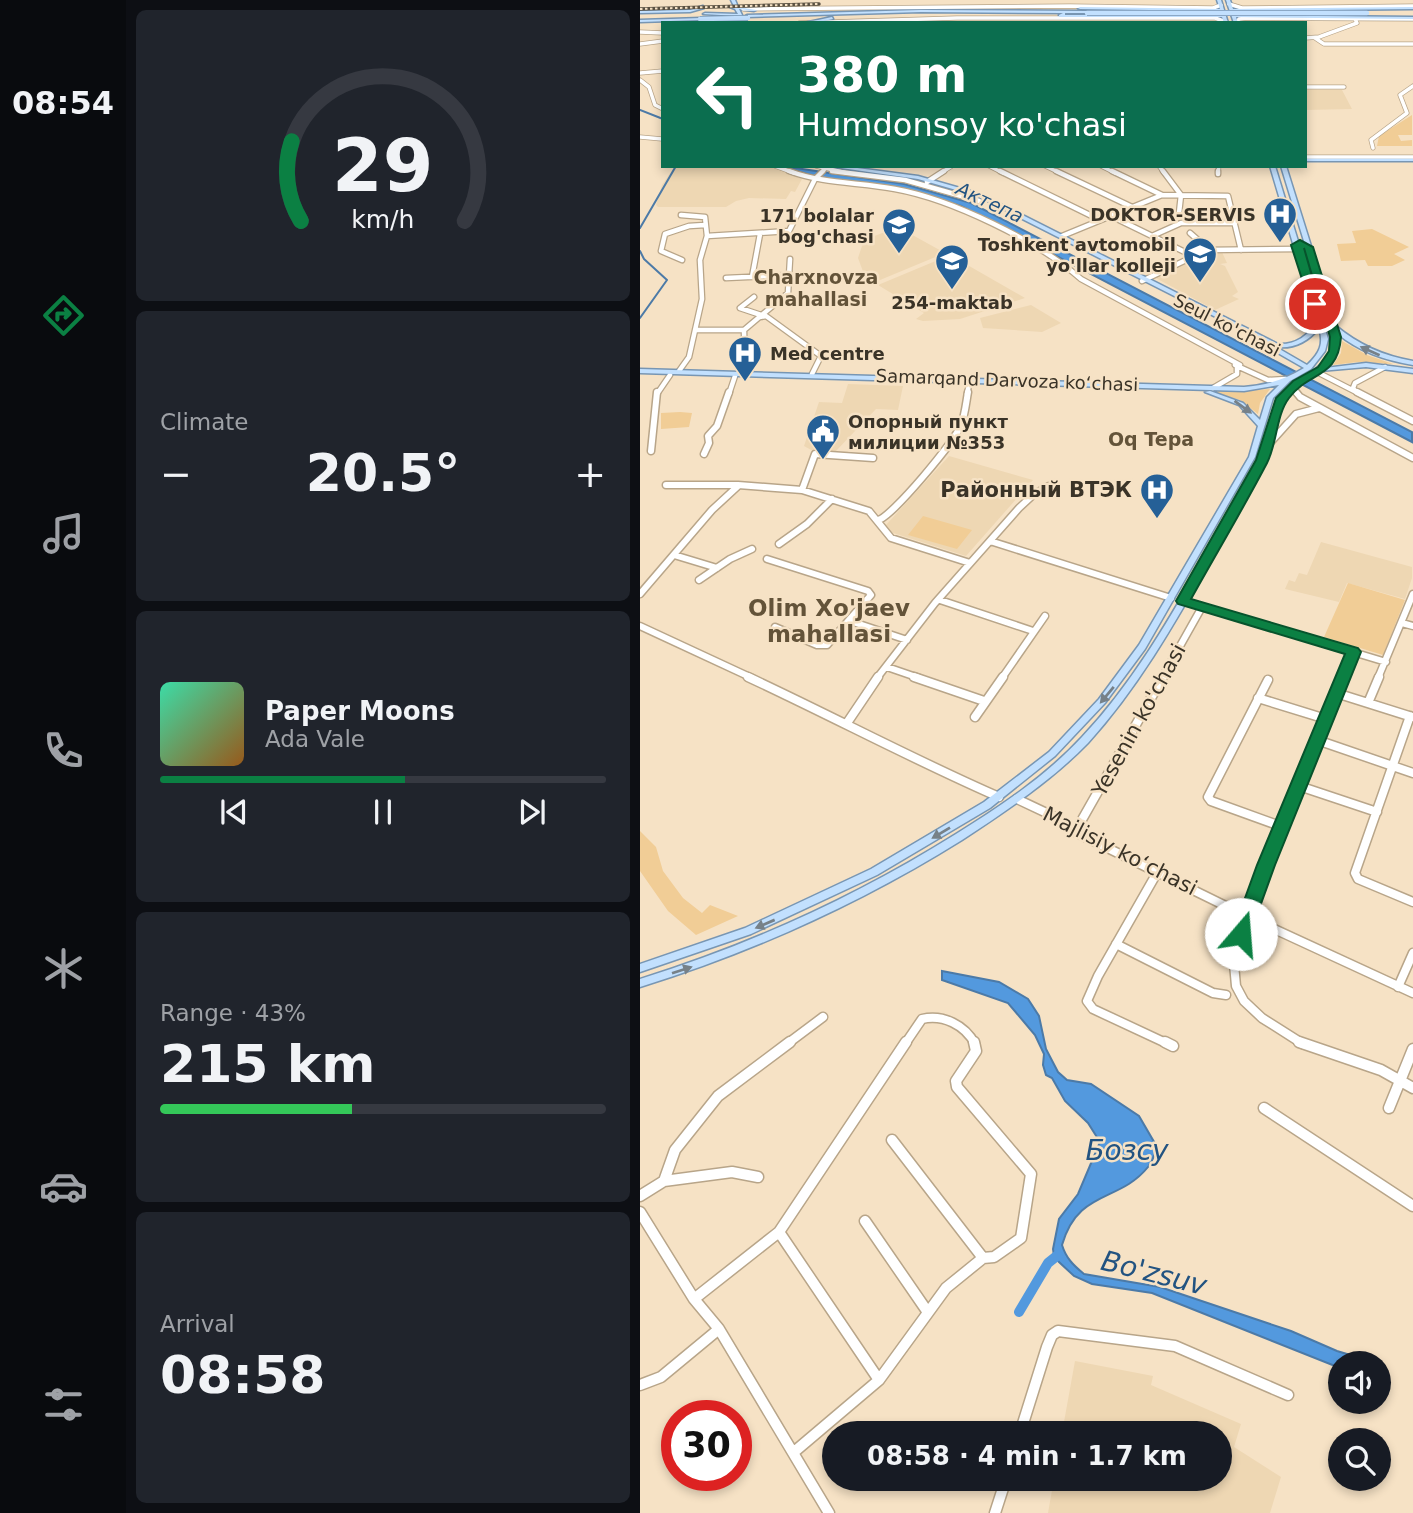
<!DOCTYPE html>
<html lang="en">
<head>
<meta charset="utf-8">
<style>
  body { margin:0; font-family:"DejaVu Sans",sans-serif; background:#20242c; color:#f1f3f6; height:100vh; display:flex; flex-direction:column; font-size:26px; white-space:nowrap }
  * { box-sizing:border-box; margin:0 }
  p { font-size:23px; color:#9ea1a6 }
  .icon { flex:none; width:38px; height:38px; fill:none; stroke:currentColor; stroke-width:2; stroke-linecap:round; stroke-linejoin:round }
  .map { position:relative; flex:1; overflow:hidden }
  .details { display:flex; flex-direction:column; gap:10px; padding:10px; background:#0d0f14; width:514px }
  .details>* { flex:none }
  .hud { position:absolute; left:21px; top:21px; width:646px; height:147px; border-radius:0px; box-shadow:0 4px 10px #0003; background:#0b6e4f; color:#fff; overflow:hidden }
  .tools { position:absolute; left:688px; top:1351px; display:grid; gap:14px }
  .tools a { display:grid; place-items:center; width:63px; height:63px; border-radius:50%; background:#171b24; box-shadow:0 4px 10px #0003; font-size:35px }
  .speed { position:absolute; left:21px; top:1400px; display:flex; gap:14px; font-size:35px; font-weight:700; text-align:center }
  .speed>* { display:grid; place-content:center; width:91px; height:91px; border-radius:50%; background:#171b24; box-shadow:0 4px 10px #0003; line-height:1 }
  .speed .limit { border:10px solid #d22; background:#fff; color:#111 }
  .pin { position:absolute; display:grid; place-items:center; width:60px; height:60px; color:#fff; margin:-30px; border:4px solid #fff; border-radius:50%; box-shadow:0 2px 7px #0007 }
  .me { position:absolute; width:77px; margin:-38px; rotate:18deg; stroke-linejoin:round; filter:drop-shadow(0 0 5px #0008) }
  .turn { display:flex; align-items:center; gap:24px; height:147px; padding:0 21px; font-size:32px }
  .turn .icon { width:91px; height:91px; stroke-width:2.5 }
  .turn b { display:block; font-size:49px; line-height:60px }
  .big { font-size:52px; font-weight:800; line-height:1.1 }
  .details .card { flex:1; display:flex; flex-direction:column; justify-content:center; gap:10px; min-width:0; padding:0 24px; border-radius:10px; background:#20242c }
  .details .dial { align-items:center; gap:0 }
  .dial svg { height:182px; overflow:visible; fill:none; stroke:#363941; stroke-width:7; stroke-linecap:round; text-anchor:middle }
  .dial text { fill:#f1f3f6; stroke:none }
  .song { display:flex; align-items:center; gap:21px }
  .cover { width:84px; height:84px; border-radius:10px; background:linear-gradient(135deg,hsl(160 70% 55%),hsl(30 70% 35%)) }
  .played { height:7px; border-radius:4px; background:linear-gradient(90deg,#0b8043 55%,#363941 55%) }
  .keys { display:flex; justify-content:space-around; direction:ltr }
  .heat { display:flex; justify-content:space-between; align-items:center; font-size:38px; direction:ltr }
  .charge { height:10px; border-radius:5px; background:linear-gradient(90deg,#34c759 43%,#363941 0) }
  .trip { position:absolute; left:182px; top:1421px; width:410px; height:70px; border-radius:35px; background:#171b24; box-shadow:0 4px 10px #0003; font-weight:800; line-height:70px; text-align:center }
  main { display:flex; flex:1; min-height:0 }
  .tabs { display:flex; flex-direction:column; width:126px; justify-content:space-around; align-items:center; background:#090b0e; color:#9ea1a6 }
  .tabs .icon { width:49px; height:49px }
  .tabs .on { color:#0b8043 }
  .tabs b { font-size:32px; color:#f1f3f6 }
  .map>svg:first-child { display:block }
</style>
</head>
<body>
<main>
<nav class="tabs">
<b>08:54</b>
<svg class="icon on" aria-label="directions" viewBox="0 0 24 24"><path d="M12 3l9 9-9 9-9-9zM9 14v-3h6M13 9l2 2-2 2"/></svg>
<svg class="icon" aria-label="music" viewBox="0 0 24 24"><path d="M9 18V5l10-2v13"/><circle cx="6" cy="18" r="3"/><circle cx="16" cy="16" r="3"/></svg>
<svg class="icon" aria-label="phone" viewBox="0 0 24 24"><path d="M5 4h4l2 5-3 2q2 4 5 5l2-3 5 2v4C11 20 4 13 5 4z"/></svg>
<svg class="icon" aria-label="climate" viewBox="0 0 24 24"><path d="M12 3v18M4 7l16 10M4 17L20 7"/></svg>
<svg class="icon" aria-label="car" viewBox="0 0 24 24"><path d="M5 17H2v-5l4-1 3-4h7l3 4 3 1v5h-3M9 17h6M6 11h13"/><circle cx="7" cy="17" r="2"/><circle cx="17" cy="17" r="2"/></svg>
<svg class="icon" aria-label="filters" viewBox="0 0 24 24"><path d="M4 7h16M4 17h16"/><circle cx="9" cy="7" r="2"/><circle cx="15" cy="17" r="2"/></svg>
</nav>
<section class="details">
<div class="card dial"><svg viewBox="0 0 100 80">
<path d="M14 69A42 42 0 1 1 86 69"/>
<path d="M14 69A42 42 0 0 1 10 34" stroke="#0b8043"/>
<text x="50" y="56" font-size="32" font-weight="700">29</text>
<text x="50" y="72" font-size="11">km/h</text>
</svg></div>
<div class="card"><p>Climate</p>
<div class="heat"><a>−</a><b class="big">20.5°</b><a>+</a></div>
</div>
<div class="card">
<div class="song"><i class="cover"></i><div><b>Paper Moons</b><p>Ada Vale</p></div></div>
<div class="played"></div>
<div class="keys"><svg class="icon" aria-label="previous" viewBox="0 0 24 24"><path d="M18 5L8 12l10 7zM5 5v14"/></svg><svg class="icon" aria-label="pause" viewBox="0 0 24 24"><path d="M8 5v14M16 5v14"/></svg><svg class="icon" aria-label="next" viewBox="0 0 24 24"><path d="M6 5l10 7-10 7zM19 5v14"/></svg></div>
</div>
<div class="card"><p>Range · 43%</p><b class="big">215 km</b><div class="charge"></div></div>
<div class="card"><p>Arrival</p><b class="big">08:58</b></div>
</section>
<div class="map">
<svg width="773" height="1513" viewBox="0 0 773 1513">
  <rect width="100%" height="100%" fill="#f6e2c5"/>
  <path fill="#eed7b3" d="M665,90H702L712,109L665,110Z
    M35,166H133L162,179L155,192L151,191L146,199L109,198L96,201L86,207H18L16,205L22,185Z
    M258,227L305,253L228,285L218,258L224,240Z
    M571,250H581L587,263L580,264L585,266L598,292L592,296L599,299L575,310L512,276Z
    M310,255L385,298L320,319L283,321L276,319L284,313L238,285Z
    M391,305L421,323L402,332L343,328L340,318Z
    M208,384L263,386L258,410L236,409L195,452L173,451L164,446L179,402L202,403Z
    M309,456L393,480L326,556L250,532L246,525Z
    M681,542L772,567V578L765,599L707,583L699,602L645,589L649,580L655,582L659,573L667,575Z
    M435,1361L513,1376L511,1385L601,1424L594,1447L641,1477L630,1513H408L414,1479H579V1433H422Z"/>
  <path fill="#f1cd96" d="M772,115V135H758L761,141L772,140V146H737L739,136Z
    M732,229L769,247L754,254L765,260L752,266H728L725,260L701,261L697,244L716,243L712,231Z
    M702,341L727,355L753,364L717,362L693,365L701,353Z
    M630,389L620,403L618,414L600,400L567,390L603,391Z
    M40,412L52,413L49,427L21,429V413Z
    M283,516L332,530L317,549L268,535Z
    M708,583L765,600L743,655L684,637Z
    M0,831L16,847L23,871L43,898L62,913L70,905L98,916L56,935L28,911L0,871Z"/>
  <path fill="#5399de" stroke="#4c7aa7" stroke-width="2" d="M142,166L264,184L331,203L772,432V442L321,206L272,191L185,180Z
    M302,971L359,982L388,999L399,1016L406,1049L418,1072L427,1080L451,1084L499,1116L517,1147C515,1154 512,1162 508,1167C479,1203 438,1189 422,1245C426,1258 433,1265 444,1274L520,1287L651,1331L697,1351L737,1363H700V1368L512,1293L452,1284L434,1276L419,1262L414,1256L413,1249L419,1219L438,1194L460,1142L448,1123L425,1101L412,1078L406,1075L403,1065L404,1054L395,1035L368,1003L302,980Z"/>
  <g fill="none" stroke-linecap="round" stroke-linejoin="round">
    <path stroke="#4c7aa7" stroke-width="2" d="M0,110L23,119
      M0,228L36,166
      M0,251L4,259L27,280L0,318"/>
    <path stroke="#5399de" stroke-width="10" d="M379,1312L408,1263L418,1255"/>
    <g stroke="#b8a589" stroke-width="5">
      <path id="minor-far4" d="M589,4L602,8L773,6
        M103,9L430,6L573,8L581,5
        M159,23L317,18H575L586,22
        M596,23L599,19L608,18L773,19
        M0,32L23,33
        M665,38L679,37L717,23L715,19
        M675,38L684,44H773
        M0,44L23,41
        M0,73L23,71
        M0,80L9,87L15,105L23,109
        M665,87H704
        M0,137L22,139
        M733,148L731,140L767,113L760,95L773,86
        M666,157H773
        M135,166L154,173
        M176,166L207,173
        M349,166L363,173
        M405,166L420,173
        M461,166L475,173
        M519,166L524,173
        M181,173L185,169
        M301,173L312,166
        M578,173L579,166"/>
    </g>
    <g stroke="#b8a589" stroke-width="7">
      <path id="minor-far3" d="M149,171C184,184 219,182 255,189C311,199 398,241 441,279L600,365
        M192,171L265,180L339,201
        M360,171L460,220
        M416,171L492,207
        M472,171L522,195
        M523,171L541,195L539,213
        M578,174V171
        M287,182L304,171
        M471,216L553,256
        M550,233L558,240L563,252
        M67,236L149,231L175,179L183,171
        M422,236L522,195L588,196L601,250
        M512,236L541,223H595
        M42,260L21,251L25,234L49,226L65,225
        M112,277L120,234
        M86,278L149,275
        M502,281L567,250L658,249
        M114,297L100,308L121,315
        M120,317L126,316L181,356L172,374
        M55,330H104
        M595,365L628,380L646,379
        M39,371L49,357L62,299L60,260L67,236L65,217L41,215
        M105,372L104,330L148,293L150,259
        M677,372L720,394
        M657,383L654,390L657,394
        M573,388L597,374V367
        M716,392L713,388L715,383L745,367
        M17,394L30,375
        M89,394L95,376
        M327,394L330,380"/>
    </g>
    <g stroke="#b8a589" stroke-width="9">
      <path id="minor-far2" d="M656,392L660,397L773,458
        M717,392L773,421
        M629,444L656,414L679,408
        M11,451L17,392
        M64,454L69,443L68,436L77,426L89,392
        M26,485H98L162,490L229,511L251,538L330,563
        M162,490L175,454L233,458
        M238,520C251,518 316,440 321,425C325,415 326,403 328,392
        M350,541L531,598
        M139,544L167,524L192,499
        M34,555L77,568
        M127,559L228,591L231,595L187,645H177L135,627
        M59,580L90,559L112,549
        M0,594L72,510L98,486
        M300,600L393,631
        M543,601L746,662
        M210,621L267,640
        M762,623L773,626
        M0,626L112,678
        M247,667L279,678
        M237,678L295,603L379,508L393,495L409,486
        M362,678L405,616
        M522,678L562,607
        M702,678L713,652
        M738,678L773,594"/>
    </g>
    <g stroke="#b8a589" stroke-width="11">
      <path id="minor-far1" d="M108,677C192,716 274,760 359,797
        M274,677L344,701
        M628,680L568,797L571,801L643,827
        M696,693L772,717
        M618,698L686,719
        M728,703L739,677
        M770,716L715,873L718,879L773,902
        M335,717L363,677
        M207,723L238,677
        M677,740L773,773
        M659,786L737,812
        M377,799L413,816L435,832L606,916L773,993
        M435,832L523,677
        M518,871L458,976L447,1001L453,1009L528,1044
        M476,944L573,993L586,995
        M758,987L773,953
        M147,1044L183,1017
        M265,1044L282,1019C303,1014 325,1025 335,1044
        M663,1044L622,1018L604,1001L596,986L594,964L606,916L703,677"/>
    </g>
    <g stroke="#b8a589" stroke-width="13">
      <path id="minor" d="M525,1042L533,1046
        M659,1042L741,1070L773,1088
        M624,1108L773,1206
        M749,1108L773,1049
        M252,1140L343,1258
        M24,1181L92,1172L118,1177
        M0,1196L24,1181L35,1150L78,1096L150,1042
        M0,1212L54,1299L79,1329L189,1513
        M225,1221L287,1311
        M139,1232L239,1380
        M54,1299L139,1232L266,1042
        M0,1385L21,1377L79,1329
        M380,1433L407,1347L412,1335L418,1331L535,1346L648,1395
        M154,1452L239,1380L306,1288L343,1258L354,1257L381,1238L391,1174L317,1087L316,1081L336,1051L334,1042
        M355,1513L366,1479"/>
    </g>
    <g stroke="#7896b3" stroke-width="3">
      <path id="major" d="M91,0H95L98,7L116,10L114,11L99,9L106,23H102L99,16L63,14L65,13L98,14L95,9L90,7L94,6Z
        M577,0H581L588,23H584L582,17H419V15L423,13L281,12L107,17L105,16L107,15L281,10L446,11L448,12L446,13H425V15H582L580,11L440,9L438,8L440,7L580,9Z
        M586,0H590L593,9L773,7V9L594,11L595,15L773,17V19L596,17L598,23H594Z
        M63,6L64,8L50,12L0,13V11L50,10Z
        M192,17L193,19L174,23H164Z
        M61,18L60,20L0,22V20Z
        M665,159H773V161H665Z
        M187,166H202L278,176L341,194L638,344C655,345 669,336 676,321L630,166H635L688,339L685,351L671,369L650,381L633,398L615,457L505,649L465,703L415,756L350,808L237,875L111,934L0,972V964L105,928L231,869L344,802L409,752L459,699L499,645L609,457L618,426L599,405L565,392L570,391L603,403L620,420L627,397L639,385L604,391L0,373V369L604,387C626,385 645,380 664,368L629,348L633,346L337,196L278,179ZM679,328C684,344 680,353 667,365L636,347C653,349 668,342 679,328Z
        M641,166H646L696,326C719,345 743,356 773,361V365C745,360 719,352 697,333C699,347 696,357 685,368L726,363L773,369V373L726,367L680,371L668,379L648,394L642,405L633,441L621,470C605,502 586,532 569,563C533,626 497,689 448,743C411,781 366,811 322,840C221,903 113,952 0,987V979C112,944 217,896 316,834C361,806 406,776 442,737C494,682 531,616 569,550C586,519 606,490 620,457C627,441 629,423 635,407C648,376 692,372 692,342C692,337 691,331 690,326Z"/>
    </g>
    <use href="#minor-far4" stroke="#fff" stroke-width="3.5"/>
    <use href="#minor-far3" stroke="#fff" stroke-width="4.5"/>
    <use href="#minor-far2" stroke="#fff" stroke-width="6"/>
    <use href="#minor-far1" stroke="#fff" stroke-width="8"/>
    <use href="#minor" stroke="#fff" stroke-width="10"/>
    <use href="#major" fill="#c2e0fe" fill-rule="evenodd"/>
    <g stroke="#5a5142" stroke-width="3.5">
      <path id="rail" d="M0,9L179,4"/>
    </g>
    <use href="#rail" stroke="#f6e2c5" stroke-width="2" stroke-dasharray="2.5" stroke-linecap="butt"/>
    <g stroke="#7896b3" stroke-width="6" stroke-linecap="butt">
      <path id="major-bridge" d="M447,13H727
        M60,19L108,18"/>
    </g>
    <use href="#major-bridge" stroke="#c2e0fe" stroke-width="4.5"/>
  </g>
  <defs><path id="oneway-solid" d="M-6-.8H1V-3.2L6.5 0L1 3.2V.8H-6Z" transform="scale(1.75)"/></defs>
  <g fill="#778188">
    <use href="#oneway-solid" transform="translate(730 351) rotate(-156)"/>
    <use href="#oneway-solid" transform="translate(603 407) rotate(36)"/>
    <use href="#oneway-solid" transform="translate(467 695) rotate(130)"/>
    <use href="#oneway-solid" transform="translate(301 833) rotate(149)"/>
    <use href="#oneway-solid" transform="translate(125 924) rotate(157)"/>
    <use href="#oneway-solid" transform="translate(42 970) rotate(-18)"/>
  </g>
  <path fill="#0b8043" stroke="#07532c" stroke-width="2" d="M660,240L673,247L701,337C698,379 669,371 649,398C636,415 637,444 627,463C603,509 576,554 551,599L718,648L721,652L635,865L610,934L607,940L601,942L594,940L592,934L617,865L705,654L538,604L536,601L616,460L636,398L653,381L678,367L689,351L690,337L664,248L680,304L675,308L670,304L651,245Z"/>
  <defs>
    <g id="hospital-pin" transform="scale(1.75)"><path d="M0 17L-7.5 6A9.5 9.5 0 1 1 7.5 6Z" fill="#256097" stroke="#f6e2c5"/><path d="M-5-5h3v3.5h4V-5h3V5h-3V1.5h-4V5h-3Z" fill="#fff"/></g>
    <g id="school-pin" transform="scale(1.75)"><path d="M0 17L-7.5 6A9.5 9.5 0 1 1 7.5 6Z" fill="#256097" stroke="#f6e2c5"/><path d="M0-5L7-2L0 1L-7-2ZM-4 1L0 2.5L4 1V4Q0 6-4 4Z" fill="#fff"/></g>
    <g id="university-pin" transform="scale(1.75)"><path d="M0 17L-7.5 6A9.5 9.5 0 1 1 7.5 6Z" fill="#256097" stroke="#f6e2c5"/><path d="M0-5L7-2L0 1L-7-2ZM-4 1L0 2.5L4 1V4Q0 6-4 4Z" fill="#fff"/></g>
    <g id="civic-pin" transform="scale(1.75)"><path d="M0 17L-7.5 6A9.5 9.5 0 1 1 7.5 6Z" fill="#256097" stroke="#f6e2c5"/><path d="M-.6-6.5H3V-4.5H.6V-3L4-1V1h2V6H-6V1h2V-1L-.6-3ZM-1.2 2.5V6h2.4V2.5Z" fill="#fff"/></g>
  </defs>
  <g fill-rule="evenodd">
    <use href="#hospital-pin" x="640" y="214"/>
    <use href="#school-pin" x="259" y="225"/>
    <use href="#university-pin" x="560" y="254"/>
    <use href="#school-pin" x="312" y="261"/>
    <use href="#hospital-pin" x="105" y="353"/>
    <use href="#civic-pin" x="183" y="431"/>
    <use href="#hospital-pin" x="517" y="490"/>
  </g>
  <g text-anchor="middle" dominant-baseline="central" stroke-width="5" stroke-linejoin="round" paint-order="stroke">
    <g font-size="18" font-weight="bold" fill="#3a3327" stroke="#f6e2c5" text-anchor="end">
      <text x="616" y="214">DOKTOR-SERVIS</text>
      <text x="234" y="215">171 bolalar<tspan x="234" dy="21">bog'chasi</tspan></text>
      <text x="536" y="244">Toshkent avtomobil<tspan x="536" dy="21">yo'llar kolleji</tspan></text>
      <text x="312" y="302" text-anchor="middle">254-maktab</text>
      <text x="130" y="353" text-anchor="start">Med centre</text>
      <text x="208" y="421" text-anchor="start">Опорный пункт<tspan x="208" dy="21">милиции №353</tspan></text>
    </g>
    <g font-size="18" fill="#3a3327" stroke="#f6e2c5">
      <text transform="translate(587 325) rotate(27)">Seul ko'chasi</text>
      <text transform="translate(367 380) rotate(2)">Samarqand Darvoza koʻchasi</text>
    </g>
    <g font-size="19" font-style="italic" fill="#225381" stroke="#f6e2c5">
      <text transform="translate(350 202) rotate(25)">Актепа</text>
    </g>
    <g font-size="19" font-weight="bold" fill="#635339" stroke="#f6e2c5">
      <text x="176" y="277">Charxnovza<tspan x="176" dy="22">mahallasi</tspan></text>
      <text x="511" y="439">Oq Tepa</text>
    </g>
    <g font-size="21" font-weight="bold" fill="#3a3327" stroke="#f6e2c5" text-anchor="end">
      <text x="492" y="490">Районный ВТЭК</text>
    </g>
    <g font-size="21" fill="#3a3327" stroke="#f6e2c5">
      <text transform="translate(499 720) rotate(-61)">Yesenin ko'chasi</text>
      <text transform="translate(480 851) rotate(27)">Majlisiy koʻchasi</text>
    </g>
    <g font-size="23" font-weight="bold" fill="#635339" stroke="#f6e2c5">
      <text x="189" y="608">Olim Xo'jaev<tspan x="189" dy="26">mahallasi</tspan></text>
    </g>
    <g font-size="28" font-style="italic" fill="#225381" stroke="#f6e2c5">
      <text x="487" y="1150">Бозсу</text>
      <text transform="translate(514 1273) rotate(14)">Bo'zsuv</text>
    </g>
  </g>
</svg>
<div class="tools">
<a><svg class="icon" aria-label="sound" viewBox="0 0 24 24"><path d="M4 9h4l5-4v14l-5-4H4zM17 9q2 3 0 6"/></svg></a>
<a><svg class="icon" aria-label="search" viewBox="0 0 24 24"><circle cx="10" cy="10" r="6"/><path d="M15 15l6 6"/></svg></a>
</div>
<div class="speed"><div class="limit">30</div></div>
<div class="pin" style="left:675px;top:304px;background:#d93025"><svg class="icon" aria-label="arrive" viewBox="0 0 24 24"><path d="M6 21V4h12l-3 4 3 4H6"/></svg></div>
<svg class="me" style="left:601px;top:934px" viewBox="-20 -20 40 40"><circle r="19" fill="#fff"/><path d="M0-13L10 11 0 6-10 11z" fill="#0b8043"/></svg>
<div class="trip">08:58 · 4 min · 1.7 km</div>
<div class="hud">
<div class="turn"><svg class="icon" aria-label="left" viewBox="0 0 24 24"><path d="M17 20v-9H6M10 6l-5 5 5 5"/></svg><div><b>380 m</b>Humdonsoy ko'chasi</div></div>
</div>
</div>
</main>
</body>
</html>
